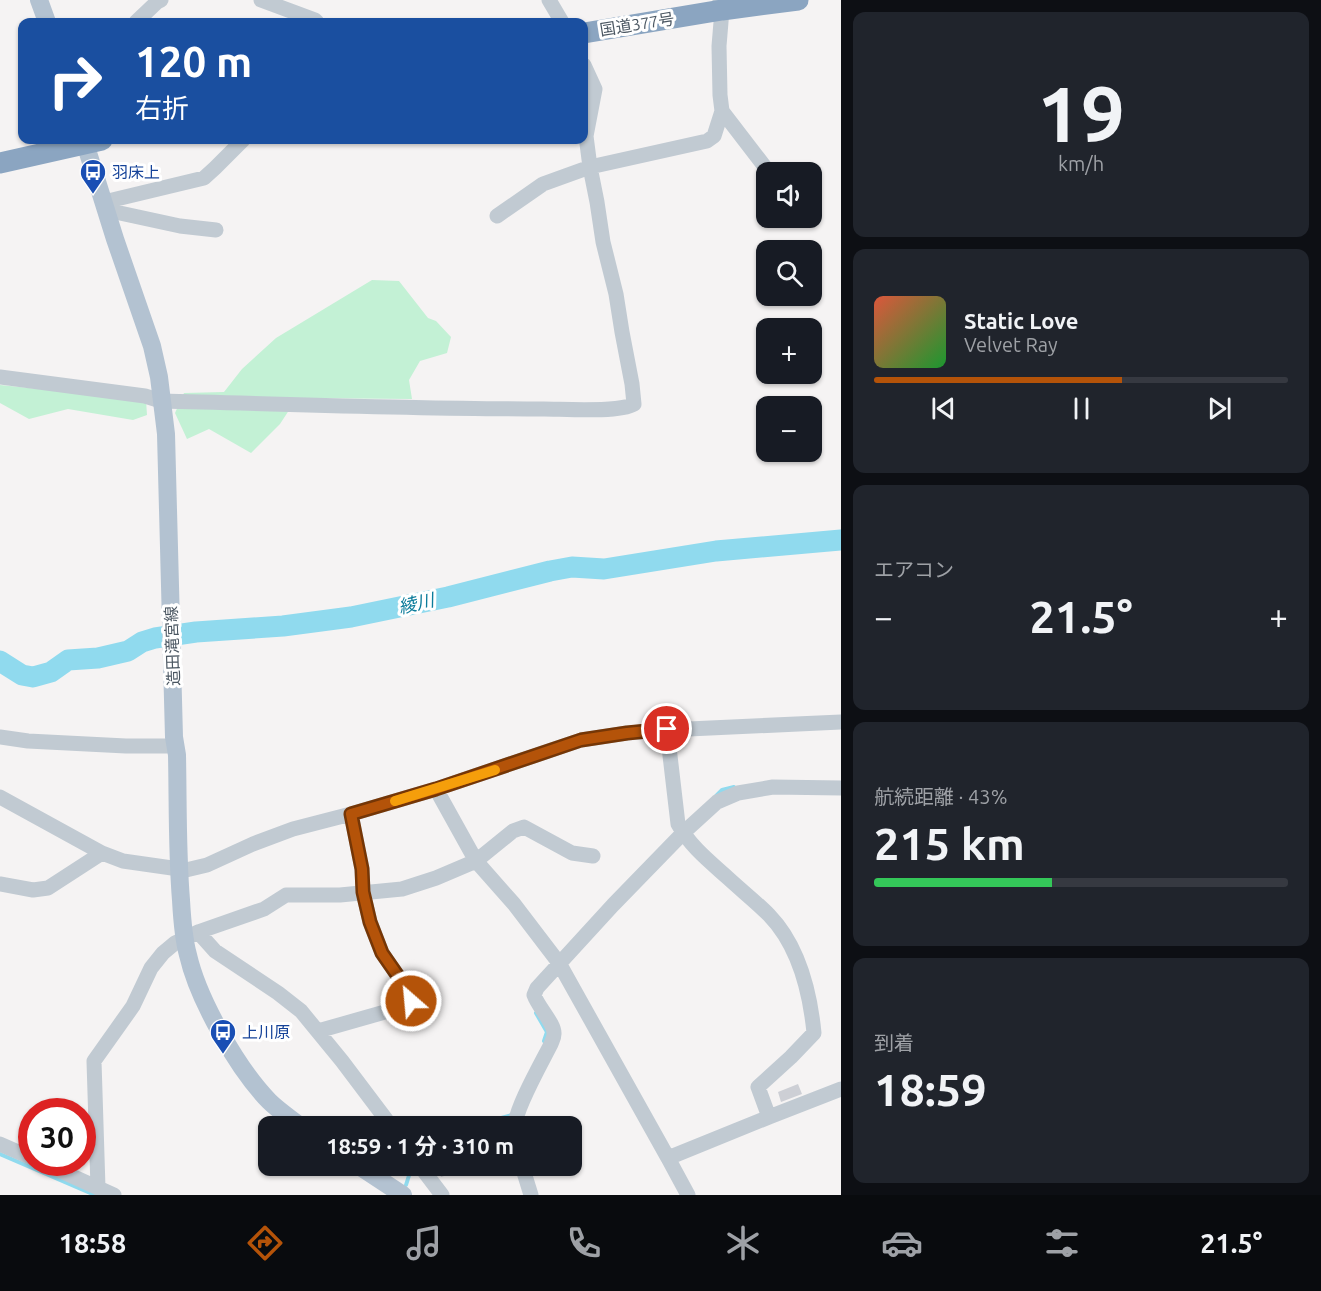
<!DOCTYPE html>
<html lang="ja">
<head>
<meta charset="utf-8">
<style>
  body { margin:0; font-family:Ubuntu,"Noto Sans JP",sans-serif; background:#20242c; color:#f1f3f6; height:100vh; display:flex; flex-direction:column; font-size:22px; white-space:nowrap }
  * { box-sizing:border-box; margin:0 }
  p { font-size:20px; color:#9ea1a6 }
  .icon { flex:none; width:33px; height:33px; fill:none; stroke:currentColor; stroke-width:2; stroke-linecap:round; stroke-linejoin:round }
  .map { position:relative; flex:1; overflow:hidden }
  .panel { display:flex; flex-direction:column; gap:12px; padding:12px; background:#0d0f14; width:480px }
  .panel>* { flex:none }
  .banner { position:absolute; left:18px; top:18px; width:570px; height:126px; border-radius:12px; box-shadow:0 2px 4px #0004; background:#1a4fa0; color:#fff; overflow:hidden }
  .tools { position:absolute; left:756px; top:162px; display:grid; gap:12px }
  .tools a { display:grid; place-items:center; width:66px; height:66px; border-radius:12px; background:#171b24; box-shadow:0 2px 4px #0004; font-size:30px }
  .speed { position:absolute; left:18px; top:1098px; display:flex; gap:12px; font-size:30px; font-weight:700; text-align:center }
  .speed>* { display:grid; place-content:center; width:78px; height:78px; border-radius:50%; background:#171b24; box-shadow:0 2px 4px #0004; line-height:1 }
  .speed .limit { border:9px solid #d22; background:#fff; color:#111 }
  .pin { position:absolute; display:grid; place-items:center; width:51px; height:51px; color:#fff; margin:-26px; border:3px solid #fff; border-radius:50%; box-shadow:0 2px 6px #0007 }
  .me { position:absolute; width:66px; margin:-33px; rotate:333deg; stroke-linejoin:round; filter:drop-shadow(0 0 4px #0008) }
  .turn { display:flex; align-items:center; gap:21px; height:126px; padding:0 18px; font-size:27px }
  .turn .icon { width:78px; height:78px; stroke-width:2.5 }
  .turn b { display:block; font-size:42px; line-height:51px }
  .big { font-size:45px; font-weight:700; line-height:1.1 }
  .panel .tile { flex:1; display:flex; flex-direction:column; justify-content:center; gap:9px; min-width:0; padding:0 21px; border-radius:12px; background:#20242c }
  .panel .dial { align-items:center; gap:0 }
  .dial b { font-size:78px; line-height:1 }
  .song { display:flex; align-items:center; gap:18px }
  .cover { width:72px; height:72px; border-radius:9px; background:linear-gradient(135deg,hsl(10 70% 55%),hsl(130 70% 35%)) }
  .played { height:6px; border-radius:3px; background:linear-gradient(90deg,#b45309 60%,#363941 60%) }
  .keys { display:flex; justify-content:space-around; direction:ltr }
  .heat { display:flex; justify-content:space-between; align-items:center; font-size:33px; direction:ltr }
  .charge { height:9px; border-radius:4px; background:linear-gradient(90deg,#34c759 43%,#363941 0) }
  .trip { position:absolute; left:258px; top:1116px; width:324px; height:60px; border-radius:12px; background:#171b24; box-shadow:0 2px 4px #0004; font-weight:700; line-height:60px; text-align:center }
  .tabs { display:flex; height:96px; justify-content:space-around; align-items:center; background:#090b0e; color:#9ea1a6 }
  .tabs .icon { width:42px; height:42px }
  .tabs .active { color:#b45309 }
  .tabs b { font-size:27px; color:#f1f3f6 }
  main { display:flex; flex:1; min-height:0 }
  .map>svg:first-child { display:block }
</style>
</head>
<body>
<main>
<div class="map">
<svg width="841" height="1195" viewBox="0 0 841 1195">
  <rect width="100%" height="100%" fill="#f5f3f3"/>
  <path fill="#c3f1d5" d="M372,280L399,281L428,318L436,321L451,337L447,353L420,361L409,380L412,399L297,398L280,424L251,453L209,429L187,439L175,413L184,393L224,392L242,369L276,338Z
    M0,385L146,400L147,415L133,420L68,409L29,419L0,403Z"/>
  <g fill="none" stroke-linecap="round" stroke-linejoin="round">
    <path stroke="#90daee" stroke-width="4" d="M716,796L722,790L734,787
      M536,1013L547,1032L544,1041
      M472,1126L512,1115
      M0,1154L95,1195
      M406,1185L412,1166"/>
    <path stroke="#90daee" stroke-width="21" d="M0,661L22,675L33,677L51,672L68,660L98,658L128,651L142,642L155,638L196,632L283,626L351,617L448,597L550,571L572,567L604,569L716,551L841,540"/>
  </g>
  <path fill="#cdcfd5" d="M798,1084L802,1094L781,1102L778,1092Z
    M436,1166H471V1167L441,1177Z"/>
  <g fill="none" stroke-linecap="round" stroke-linejoin="round">
    <path stroke="#c1cad2" stroke-width="15" d="M261,0L315,20L317,22
      M549,0L562,22
      M136,22L157,2L161,0
      M722,111L765,167
      M104,202L204,178L215,168L243,140
      M106,210L180,226L216,230
      M497,216L543,184L590,167L707,141L714,136L722,111L720,95L719,46L722,10L720,1
      M0,377L145,396L161,401C289,404 416,409 544,409C563,409 619,413 634,404L632,384L622,332L616,294L603,242L597,202L590,167L586,136L595,89L584,65
      M667,730L678,824C690,846 709,861 728,878C741,890 756,902 769,915C798,945 810,992 814,1033L791,1057L758,1087L769,1117L668,1158L688,1195
      M0,737L28,741L126,746H176
      M436,789L476,861L514,904L559,963L668,1158
      M0,797L102,853L123,861L186,870L207,865L253,844L293,829L351,814L436,789L581,740L627,733L667,730L841,722
      M0,884L33,890L48,888L102,853
      M198,932L264,909L286,895H340L402,889L436,878L476,861L513,831L524,827L572,853L593,856
      M318,1031L406,1006L411,1001L409,992L382,953L370,922L363,892L362,869L351,814
      M769,1117L841,1089
      M515,1126C515,1109 542,1062 551,1044C552,1041 554,1038 554,1034C555,1024 538,1007 534,995L537,988L613,905L683,833L717,802L738,793L773,787L841,788
      M0,1144L32,1158
      M41,1162L114,1195
      M420,1166L442,1195
      M522,1166L531,1195
      M98,1188L94,1061L133,1006L151,968L163,953L175,943L198,932L215,951L278,993L301,1011L342,1061L391,1126"/>
    <path stroke="#b3c2d1" stroke-width="18" d="M39,0L47,22
      M84,140L115,239L152,346L159,377L166,434L174,737L177,755C178,803 177,852 181,900C182,918 183,937 188,955C198,999 237,1068 269,1101C278,1110 290,1118 300,1126
      M359,1166L403,1195"/>
    <path stroke="#8ba5c1" stroke-width="21" d="M584,33L722,10L798,0
      M0,163L102,140"/>
  </g>
  <g fill="none" stroke-linecap="round" stroke-linejoin="round">
    <g stroke="#753606" stroke-width="15">
      <path id="route" d="M411,1001L409,992L382,953L370,922L363,892L362,869L351,814L436,789L581,740L627,733L667,729"/>
    </g>
    <use href="#route" stroke="#b45309" stroke-width="10"/>
    <path stroke="#f59e0b" stroke-width="10" d="M395,801L495,770"/>
  </g>
  <defs>
    <g id="bus-pin" transform="scale(1.35)"><path d="M0 17L-7.5 6A9.5 9.5 0 1 1 7.5 6Z" fill="#1a4fb4" stroke="#fff"/><path d="M-5-6H5V4H4V6H2V4H-2V6H-4V4H-5ZM-3.5-4V0h7V-4ZM-3.5 1.2v1.5H-2V1.2ZM2 1.2v1.5H3.5V1.2Z" fill="#fff"/></g>
  </defs>
  <g fill-rule="evenodd">
    <use href="#bus-pin" x="93" y="172"/>
    <use href="#bus-pin" x="223" y="1032"/>
  </g>
  <g text-anchor="middle" dominant-baseline="central" stroke-width="6" stroke-linejoin="round" paint-order="stroke">
    <g font-size="16" fill="#4a5661" stroke="#fff">
      <text transform="translate(637 24) rotate(-9)">国道377号</text>
      <text transform="translate(172 646) rotate(-92)">造田滝宮線</text>
    </g>
    <g font-size="16" fill="#164399" stroke="#fff" text-anchor="start">
      <text x="112" y="172">羽床上</text>
      <text x="242" y="1032">上川原</text>
    </g>
    <g font-size="18" font-style="italic" fill="#0c7c9b" stroke="#fff">
      <text transform="translate(416 603) rotate(-13)">綾川</text>
    </g>
  </g>
</svg>
<div class="tools">
<a><svg class="icon" aria-label="sound" viewBox="0 0 24 24"><path d="M4 9h4l5-4v14l-5-4H4zM17 9q2 3 0 6"/></svg></a>
<a><svg class="icon" aria-label="search" viewBox="0 0 24 24"><circle cx="10" cy="10" r="6"/><path d="M15 15l6 6"/></svg></a>
<a>+</a>
<a>−</a>
</div>
<div class="speed"><div class="limit">30</div></div>
<div class="pin" style="left:667px;top:729px;background:#d93025"><svg class="icon" aria-label="arrive" viewBox="0 0 24 24"><path d="M6 21V4h12l-3 4 3 4H6"/></svg></div>
<svg class="me" style="left:411px;top:1001px" viewBox="-20 -20 40 40"><circle r="17" fill="#b45309" stroke="#fff" stroke-width="3"/><path d="M0-11L8 9 0 5-8 9z" fill="#fff"/></svg>
<div class="trip">18:59 · 1 分 · 310 m</div>
<div class="banner">
<div class="turn"><svg class="icon" aria-label="right" viewBox="0 0 24 24"><path d="M7 20v-9h11M14 6l5 5-5 5"/></svg><div><b>120 m</b>右折</div></div>
</div>
</div>
<section class="panel">
<div class="tile dial"><b>19</b><p>km/h</p></div>
<div class="tile">
<div class="song"><i class="cover"></i><div><b>Static Love</b><p>Velvet Ray</p></div></div>
<div class="played"></div>
<div class="keys"><svg class="icon" aria-label="previous" viewBox="0 0 24 24"><path d="M18 5L8 12l10 7zM5 5v14"/></svg><svg class="icon" aria-label="pause" viewBox="0 0 24 24"><path d="M8 5v14M16 5v14"/></svg><svg class="icon" aria-label="next" viewBox="0 0 24 24"><path d="M6 5l10 7-10 7zM19 5v14"/></svg></div>
</div>
<div class="tile"><p>エアコン</p>
<div class="heat"><a>−</a><b class="big">21.5°</b><a>+</a></div>
</div>
<div class="tile"><p>航続距離 · 43%</p><b class="big">215 km</b><div class="charge"></div></div>
<div class="tile"><p>到着</p><b class="big">18:59</b></div>
</section>
</main>
<nav class="tabs">
<b>18:58</b>
<svg class="icon active" aria-label="directions" viewBox="0 0 24 24"><path d="M12 3l9 9-9 9-9-9zM9 14v-3h6M13 9l2 2-2 2"/></svg>
<svg class="icon" aria-label="music" viewBox="0 0 24 24"><path d="M9 18V5l10-2v13"/><circle cx="6" cy="18" r="3"/><circle cx="16" cy="16" r="3"/></svg>
<svg class="icon" aria-label="phone" viewBox="0 0 24 24"><path d="M5 4h4l2 5-3 2q2 4 5 5l2-3 5 2v4C11 20 4 13 5 4z"/></svg>
<svg class="icon" aria-label="climate" viewBox="0 0 24 24"><path d="M12 3v18M4 7l16 10M4 17L20 7"/></svg>
<svg class="icon" aria-label="car" viewBox="0 0 24 24"><path d="M5 17H2v-5l4-1 3-4h7l3 4 3 1v5h-3M9 17h6M6 11h13"/><circle cx="7" cy="17" r="2"/><circle cx="17" cy="17" r="2"/></svg>
<svg class="icon" aria-label="filters" viewBox="0 0 24 24"><path d="M4 7h16M4 17h16"/><circle cx="9" cy="7" r="2"/><circle cx="15" cy="17" r="2"/></svg>
<b>21.5°</b>
</nav>
</body>
</html>
